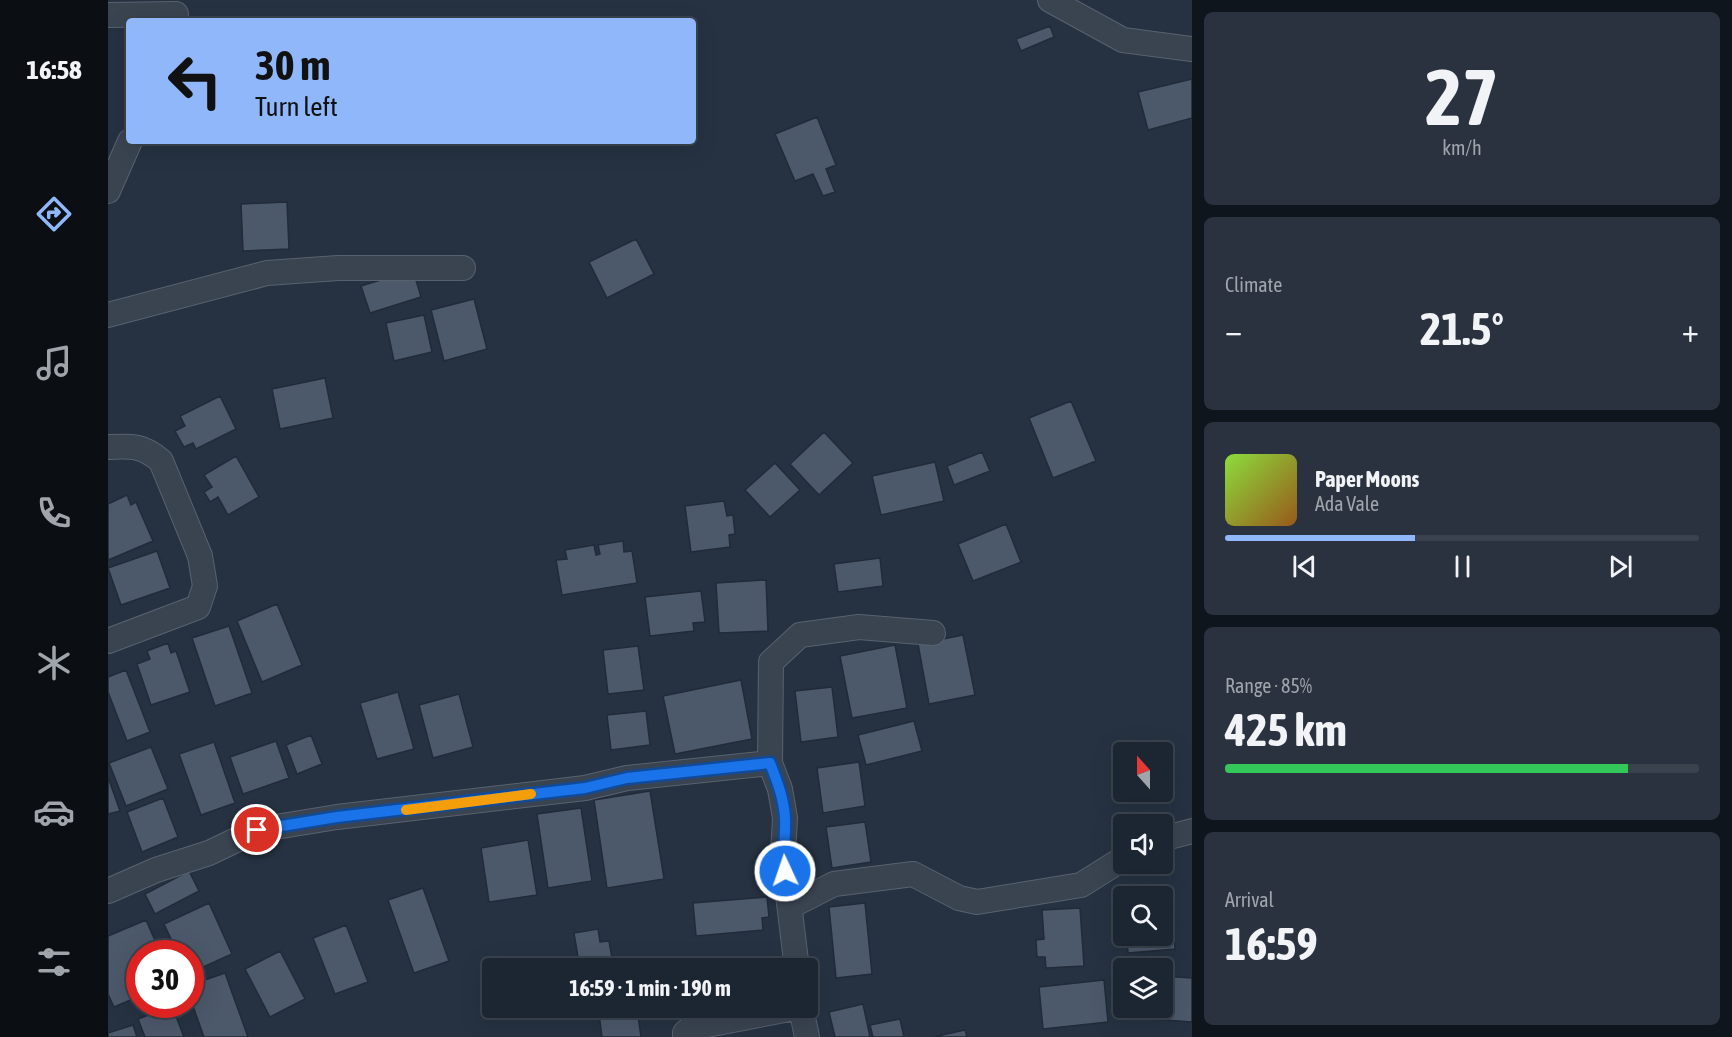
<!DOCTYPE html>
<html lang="en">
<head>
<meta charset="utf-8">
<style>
  body { margin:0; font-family:"Asap Condensed",sans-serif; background:#29323e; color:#f1f3f6; height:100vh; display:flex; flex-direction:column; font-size:22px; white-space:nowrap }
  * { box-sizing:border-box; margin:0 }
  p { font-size:20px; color:#a0a5ac }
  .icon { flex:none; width:33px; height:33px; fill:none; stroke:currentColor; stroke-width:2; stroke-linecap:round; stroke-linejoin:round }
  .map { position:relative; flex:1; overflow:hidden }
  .sheet { display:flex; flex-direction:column; gap:12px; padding:12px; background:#0f151c; width:540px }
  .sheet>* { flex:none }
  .hud { position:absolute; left:18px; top:18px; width:570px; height:126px; border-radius:6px; box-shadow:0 6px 24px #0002,0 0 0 2px #3a434d; background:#8fb7f9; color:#111; overflow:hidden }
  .needle { width:39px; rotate:339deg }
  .fabs { position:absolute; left:1005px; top:742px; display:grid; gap:12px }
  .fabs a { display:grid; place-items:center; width:60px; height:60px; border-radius:6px; background:#1c2632; box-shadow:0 6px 24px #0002,0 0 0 2px #3a434d; font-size:30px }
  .speed { position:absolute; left:18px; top:940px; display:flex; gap:12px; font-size:30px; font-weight:700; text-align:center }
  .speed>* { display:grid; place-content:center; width:78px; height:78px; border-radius:50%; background:#1c2632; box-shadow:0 6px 24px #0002,0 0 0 2px #3a434d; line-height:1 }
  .speed .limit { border:9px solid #d22; background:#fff; color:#111 }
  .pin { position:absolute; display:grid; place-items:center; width:51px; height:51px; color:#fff; margin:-26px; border:3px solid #fff; border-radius:50%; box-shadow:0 2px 6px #0007 }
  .me { position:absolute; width:66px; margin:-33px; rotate:357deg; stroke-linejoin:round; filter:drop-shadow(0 0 4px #0008) }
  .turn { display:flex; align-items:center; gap:21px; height:126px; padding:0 30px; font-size:27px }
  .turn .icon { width:78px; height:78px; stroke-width:2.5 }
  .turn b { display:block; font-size:42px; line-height:51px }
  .big { font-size:45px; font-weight:700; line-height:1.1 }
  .sheet .tile { flex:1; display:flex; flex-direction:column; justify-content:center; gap:9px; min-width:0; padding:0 21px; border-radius:9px; background:#29323e }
  .sheet .dial { align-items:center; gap:0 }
  .dial b { font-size:78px; line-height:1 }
  .song { display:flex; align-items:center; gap:18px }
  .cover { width:72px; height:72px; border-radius:9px; background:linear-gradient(135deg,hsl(90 70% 55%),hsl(30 70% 35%)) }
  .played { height:6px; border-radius:3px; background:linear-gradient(90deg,#8fb7f9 40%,#3a434d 40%) }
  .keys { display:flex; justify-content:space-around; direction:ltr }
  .heat { display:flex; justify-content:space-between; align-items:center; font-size:33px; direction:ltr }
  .charge { height:9px; border-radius:4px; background:linear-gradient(90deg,#34c759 85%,#3a434d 0) }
  .trip { position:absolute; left:374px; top:958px; width:336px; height:60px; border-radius:6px; background:#1c2632; box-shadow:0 6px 24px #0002,0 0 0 2px #3a434d; font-weight:700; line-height:60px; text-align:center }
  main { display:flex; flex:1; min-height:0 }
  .tabs { display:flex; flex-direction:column; width:108px; justify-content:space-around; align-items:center; background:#0b0f14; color:#a0a5ac }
  .tabs .icon { width:42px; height:42px }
  .tabs .selected { color:#8fb7f9 }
  .tabs b { font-size:27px; color:#f1f3f6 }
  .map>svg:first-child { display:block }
</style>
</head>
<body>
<main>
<nav class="tabs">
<b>16:58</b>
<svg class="icon selected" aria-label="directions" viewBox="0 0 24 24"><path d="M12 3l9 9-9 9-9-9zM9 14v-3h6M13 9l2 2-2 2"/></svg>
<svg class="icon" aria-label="music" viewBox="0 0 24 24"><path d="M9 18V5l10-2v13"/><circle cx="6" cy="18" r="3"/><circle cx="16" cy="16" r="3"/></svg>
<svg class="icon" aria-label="phone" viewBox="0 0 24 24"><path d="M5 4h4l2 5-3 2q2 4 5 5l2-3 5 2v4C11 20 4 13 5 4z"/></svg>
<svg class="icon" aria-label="climate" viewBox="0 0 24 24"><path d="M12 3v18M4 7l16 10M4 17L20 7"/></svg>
<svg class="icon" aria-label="car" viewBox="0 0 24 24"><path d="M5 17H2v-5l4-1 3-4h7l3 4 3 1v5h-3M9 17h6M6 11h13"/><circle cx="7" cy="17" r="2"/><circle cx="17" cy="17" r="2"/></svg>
<svg class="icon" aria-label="filters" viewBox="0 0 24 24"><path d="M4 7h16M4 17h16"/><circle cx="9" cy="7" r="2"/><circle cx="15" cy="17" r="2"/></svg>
</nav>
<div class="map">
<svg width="1084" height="1037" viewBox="0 0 1084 1037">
  <rect width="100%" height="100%" fill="#263242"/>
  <path fill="#4c596b" stroke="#212b39" stroke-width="1.5" d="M942,26L946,37L913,51L908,39Z
    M1084,79V118L1040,130L1030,92Z
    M709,117L728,165L718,169L727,192L715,196L705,174L687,181L667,134Z
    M179,202L181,249L135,251L133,204Z
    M528,239L546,274L499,298L481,262Z
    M305,270L313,297L262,313L253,286Z
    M366,299L379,349L336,361L323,310Z
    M316,315L324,352L286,361L278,323Z
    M217,378L225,418L172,429L164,389Z
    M112,396L128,429L88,449L85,443L76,447L67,431L77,426L72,416Z
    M963,401L988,461L945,478L921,418Z
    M716,432L745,463L711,495L682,464Z
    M874,452L882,471L846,485L839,466Z
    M128,456L151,497L120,515L110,497L102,502L96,492L104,487L96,475Z
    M827,462L836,501L773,515L764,476Z
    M667,463L692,490L662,517L637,490Z
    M19,495L23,505L28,502L45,541L0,560V504Z
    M616,501L619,516L625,515L627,534L621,535L622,547L583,552L577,506Z
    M898,524L913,562L865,581L850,544Z
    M515,541L516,552L524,551L529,583L454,595L448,560L459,559L457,550L486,545L488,555L492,554L490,545Z
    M49,551L62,588L13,605L0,568Z
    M772,558L775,586L730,592L726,564Z
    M658,580L660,631L611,633L608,583Z
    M593,591L597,622L585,623L586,631L542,636L537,597Z
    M169,604L194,665L154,682L129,621Z
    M121,626L144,693L107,706L84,638Z
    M855,635L867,695L821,704L810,644Z
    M60,643L63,653L68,651L82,692L43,705L29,664L42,659L39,651Z
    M787,645L799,708L744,718L732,656Z
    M530,646L536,690L500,694L495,650Z
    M18,670L42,732L19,741L0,692V677Z
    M633,680L644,739L567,754L555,696Z
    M724,687L730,737L693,742L687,691Z
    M290,692L306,749L269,759L252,703Z
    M351,694L365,747L325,758L311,705Z
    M538,711L542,745L503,750L499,715Z
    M806,721L814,751L758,765L750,735Z
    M203,735L214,764L189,774L178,745Z
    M168,741L181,778L135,794L122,757Z
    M106,742L127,803L93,815L71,754Z
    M43,747L60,789L18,806L1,763Z
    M751,762L757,806L715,813L709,768Z
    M0,777L12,811L0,814Z
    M542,791L556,879L499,888L486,800Z
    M55,798L70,837L34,852L19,812Z
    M473,808L484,881L440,888L429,814Z
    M757,822L763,862L724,868L718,827Z
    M420,840L429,895L381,902L373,848Z
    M81,871L91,891L47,914L37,894Z
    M1062,885L1067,949L1020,953L1019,936H1054V897L1016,898L1015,889Z
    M315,888L341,961L306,973L280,900Z
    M659,897L661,917L654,918L655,930L588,936L585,903Z
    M101,903L124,954L82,973V954H70L56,924Z
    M757,903L764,974L728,978L721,907Z
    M972,908L976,966L938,968L937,957H929L928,940L936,939L934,910Z
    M38,920L53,954H32V996L6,1007L0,994V936Z
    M238,925L260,982L227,994L205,938Z
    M490,929L492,942L501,941L506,969H472L466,933Z
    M172,951L197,999L162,1017L137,969Z
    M117,973L140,1037H96L82,998V985Z
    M1054,976L1084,978V1022L1043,1019L1044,1008L1037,1009L1036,1008H1054Z
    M996,980L1000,1022L935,1029L931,987Z
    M755,1004L762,1037H727L721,1012Z
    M64,1006L76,1037H37L30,1019Z
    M529,1008L533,1037H494L491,1014Z
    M792,1019L796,1037H765L762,1025Z
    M25,1025L29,1037H0V1033Z
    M857,1030L859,1037H825Z"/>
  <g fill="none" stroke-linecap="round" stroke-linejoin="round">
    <g stroke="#58626f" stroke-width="26">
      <path id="minor" d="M942,0L1015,40L1084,49
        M0,15L68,14
        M0,191L22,141
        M0,315L159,273L230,268H355
        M0,447C24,446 34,445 53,461L92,556L97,586L90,607L0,641
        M1054,839L1084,831
        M0,891L48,870L101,853L149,830L229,817L477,788L519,778L662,763
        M683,906L726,884L805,874L851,898L869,902L973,885L1016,858
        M689,969L675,854L677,818L672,789L662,763L663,662L692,635L751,627L825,633
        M693,1008L699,1037
        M577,1037V1033L583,1028L687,1008"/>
    </g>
    <use href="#minor" stroke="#3a4451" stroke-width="24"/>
  </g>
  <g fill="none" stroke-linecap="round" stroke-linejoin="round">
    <g stroke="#114b97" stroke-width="15">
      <path id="route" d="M149,830L229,817L477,788L519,778L662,763C669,781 676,799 677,818C678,837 674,853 677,871"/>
    </g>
    <use href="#route" stroke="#1a73e8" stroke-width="10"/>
    <path stroke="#f59e0b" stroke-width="10" d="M298,810L423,794"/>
  </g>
</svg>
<div class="fabs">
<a><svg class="needle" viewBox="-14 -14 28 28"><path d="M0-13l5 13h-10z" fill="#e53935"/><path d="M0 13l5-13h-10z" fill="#a0a5ac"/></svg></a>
<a><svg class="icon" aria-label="sound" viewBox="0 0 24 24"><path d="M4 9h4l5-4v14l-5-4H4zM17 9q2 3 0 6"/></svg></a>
<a><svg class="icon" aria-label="search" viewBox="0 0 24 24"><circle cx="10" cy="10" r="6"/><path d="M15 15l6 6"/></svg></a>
<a><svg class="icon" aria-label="layers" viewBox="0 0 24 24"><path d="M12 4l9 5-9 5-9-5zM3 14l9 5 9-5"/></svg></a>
</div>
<div class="speed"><div class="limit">30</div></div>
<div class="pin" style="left:149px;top:830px;background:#d93025"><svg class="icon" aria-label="arrive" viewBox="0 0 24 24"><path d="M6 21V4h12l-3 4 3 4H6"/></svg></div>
<svg class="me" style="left:677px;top:871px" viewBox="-20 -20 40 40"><circle r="17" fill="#1a73e8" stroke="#fff" stroke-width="3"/><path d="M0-11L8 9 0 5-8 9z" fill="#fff"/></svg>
<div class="trip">16:59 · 1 min · 190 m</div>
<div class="hud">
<div class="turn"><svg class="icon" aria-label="left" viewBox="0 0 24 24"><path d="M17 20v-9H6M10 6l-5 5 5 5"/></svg><div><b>30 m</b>Turn left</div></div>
</div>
</div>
<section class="sheet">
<div class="tile dial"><b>27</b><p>km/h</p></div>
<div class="tile"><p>Climate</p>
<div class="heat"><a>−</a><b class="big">21.5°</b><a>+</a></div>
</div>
<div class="tile">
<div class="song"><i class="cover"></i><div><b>Paper Moons</b><p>Ada Vale</p></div></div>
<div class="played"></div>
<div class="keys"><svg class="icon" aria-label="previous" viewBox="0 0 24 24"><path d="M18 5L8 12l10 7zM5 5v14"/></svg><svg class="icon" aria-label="pause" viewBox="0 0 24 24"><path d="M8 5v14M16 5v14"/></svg><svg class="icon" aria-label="next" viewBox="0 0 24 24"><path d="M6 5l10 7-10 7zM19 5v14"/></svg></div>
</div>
<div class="tile"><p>Range · 85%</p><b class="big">425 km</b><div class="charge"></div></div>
<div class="tile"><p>Arrival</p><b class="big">16:59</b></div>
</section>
</main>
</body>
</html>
